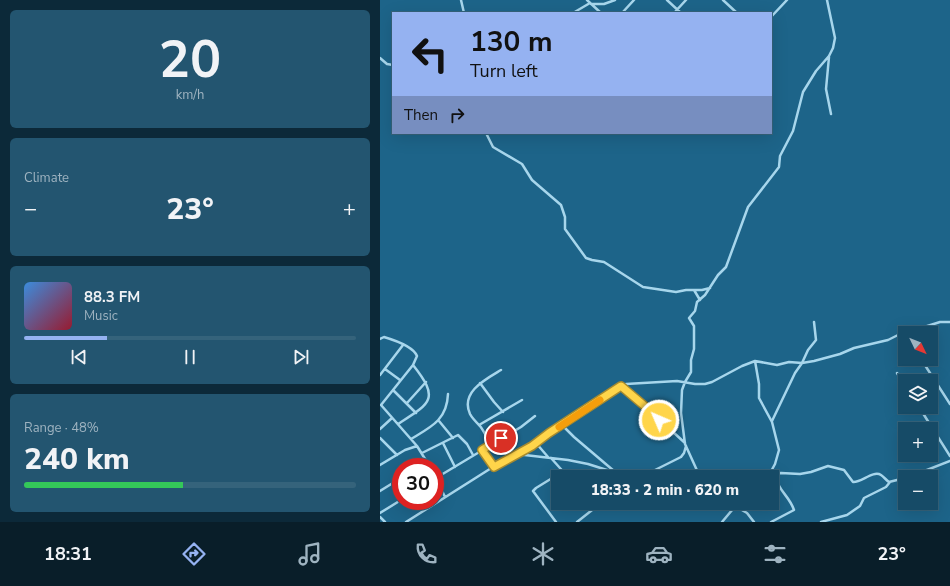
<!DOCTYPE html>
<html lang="en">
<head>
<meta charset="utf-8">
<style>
  body { margin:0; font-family:"Nunito Sans",sans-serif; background:#235570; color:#f1f3f6; height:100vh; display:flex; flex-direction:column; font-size:15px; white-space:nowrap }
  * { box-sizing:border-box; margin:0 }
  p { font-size:13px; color:#9eb3c0 }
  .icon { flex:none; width:22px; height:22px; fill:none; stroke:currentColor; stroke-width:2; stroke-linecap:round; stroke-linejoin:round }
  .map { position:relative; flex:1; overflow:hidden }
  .panel { display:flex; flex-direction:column; gap:10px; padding:10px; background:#0c2939; width:380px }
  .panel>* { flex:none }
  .hud { position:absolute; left:12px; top:12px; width:380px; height:122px; border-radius:0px; box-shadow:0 4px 16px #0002,0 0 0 1px #35637b; background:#95b2f1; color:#111; overflow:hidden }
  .needle { width:26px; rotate:133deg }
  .tools { position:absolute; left:518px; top:326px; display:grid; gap:8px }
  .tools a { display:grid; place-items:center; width:40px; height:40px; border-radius:0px; background:#164b67; box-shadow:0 4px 16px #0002,0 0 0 1px #35637b; font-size:20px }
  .speed { position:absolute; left:12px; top:458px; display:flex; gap:8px; font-size:20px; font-weight:700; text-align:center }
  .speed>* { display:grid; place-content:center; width:52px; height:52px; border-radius:50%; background:#164b67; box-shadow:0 4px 16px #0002,0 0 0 1px #35637b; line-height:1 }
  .speed .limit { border:6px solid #d22; background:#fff; color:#111 }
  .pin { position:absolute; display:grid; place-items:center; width:34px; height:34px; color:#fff; margin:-17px; border:2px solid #fff; border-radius:50%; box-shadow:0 1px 4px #0007 }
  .me { position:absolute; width:44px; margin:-22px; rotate:315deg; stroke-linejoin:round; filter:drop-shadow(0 0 3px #0008) }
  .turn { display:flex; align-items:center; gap:14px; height:84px; padding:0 12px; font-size:18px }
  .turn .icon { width:52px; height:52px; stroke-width:2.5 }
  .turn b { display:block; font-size:28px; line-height:34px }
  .then { display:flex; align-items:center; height:38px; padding:0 12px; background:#0003; gap:8px; font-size:15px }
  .big { font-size:30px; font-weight:800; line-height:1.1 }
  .panel .widget { flex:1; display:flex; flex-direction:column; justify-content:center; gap:6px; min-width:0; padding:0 14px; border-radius:6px; background:#235570 }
  .panel .dial { align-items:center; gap:0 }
  .dial b { font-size:52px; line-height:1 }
  .song { display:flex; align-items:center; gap:12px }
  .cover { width:48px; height:48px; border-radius:6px; background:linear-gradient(135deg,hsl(210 70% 55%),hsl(350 70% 35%)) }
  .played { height:4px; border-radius:2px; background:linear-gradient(90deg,#95b2f1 25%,#35637b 25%) }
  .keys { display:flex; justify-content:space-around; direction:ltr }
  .heat { display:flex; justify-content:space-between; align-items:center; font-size:22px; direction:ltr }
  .charge { height:6px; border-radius:3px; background:linear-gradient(90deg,#34c759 48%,#35637b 0) }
  .trip { position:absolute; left:171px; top:470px; width:228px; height:40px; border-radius:0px; background:#164b67; box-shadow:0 4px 16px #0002,0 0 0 1px #35637b; font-weight:800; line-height:40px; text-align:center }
  .menu { display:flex; height:64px; justify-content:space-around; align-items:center; background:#091e29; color:#9eb3c0 }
  .menu .icon { width:28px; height:28px }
  .menu .on { color:#95b2f1 }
  .menu b { font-size:18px; color:#f1f3f6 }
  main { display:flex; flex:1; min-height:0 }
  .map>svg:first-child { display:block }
</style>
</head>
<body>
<main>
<section class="panel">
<div class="widget dial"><b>20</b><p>km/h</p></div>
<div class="widget"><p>Climate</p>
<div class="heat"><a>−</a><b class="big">23°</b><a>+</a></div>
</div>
<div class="widget">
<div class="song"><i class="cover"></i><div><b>88.3 FM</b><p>Music</p></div></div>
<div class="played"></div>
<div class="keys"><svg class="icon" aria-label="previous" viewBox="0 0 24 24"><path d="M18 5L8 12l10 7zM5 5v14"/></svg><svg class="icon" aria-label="pause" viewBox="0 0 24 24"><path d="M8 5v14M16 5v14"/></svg><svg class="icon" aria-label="next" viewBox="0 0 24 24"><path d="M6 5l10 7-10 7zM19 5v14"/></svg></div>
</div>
<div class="widget"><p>Range · 48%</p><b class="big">240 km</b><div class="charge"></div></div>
</section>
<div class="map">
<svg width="570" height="522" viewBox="0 0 570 522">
  <rect width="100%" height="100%" fill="#1d6489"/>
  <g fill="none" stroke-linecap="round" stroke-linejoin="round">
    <path stroke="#a7d6ec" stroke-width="2.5" d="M81,0L84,13
      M207,0L221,13
      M287,0L301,13
      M343,0L357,13
      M211,4H224L235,0
      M193,13L210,3
      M242,13L254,0
      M294,13L306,0
      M391,17L407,0
      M449,57L446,89L451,114
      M0,58L7,64L13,65
      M106,133L113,147L142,164L152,180L181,205L185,217V229L206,258L212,260L224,262L263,287L296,292L306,290H322L330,288
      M314,290L320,300
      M0,339L4,337C14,340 33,346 37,356L33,365L1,405
      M541,359L570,404
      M375,361L379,384V398L392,422L399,450L395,464L388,477
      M5,369L20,380
      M517,373L525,386
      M0,375L23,345
      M100,383L114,402L123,412
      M241,386L267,408L305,443
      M13,390L36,413
      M27,403L46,382
      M1,405L37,446L50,467
      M539,407L570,456
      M59,421L73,438
      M392,421L415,373L422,363L428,350L436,340L434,322
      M18,424C51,403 60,399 33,365
      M99,425L142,400
      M182,425L194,437L234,471
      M0,429L12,418
      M0,438L17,455
      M31,439C51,427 67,420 68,394
      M63,443L75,467
      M156,443L168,457
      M111,445C107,438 104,431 100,426C96,422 92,418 90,414C80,392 106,379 121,370
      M102,450L113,467
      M42,453L78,435L87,444L93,455
      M136,454L188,460L208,464L249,477
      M171,458L188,477
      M0,465L25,450L37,446
      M40,467L48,462
      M390,475L401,473L420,474L431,472L448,466L464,470L473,482C481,483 493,470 501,475C504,477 506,480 509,482L525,478
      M55,476L65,497
      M261,477L301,457L304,453L306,446
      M320,477L305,444L301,413L302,390L305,382L311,372V360L314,349V326L309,318L315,311L317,302L325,295L338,275L346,267L368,207L399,167L400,156L413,131L423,92L436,71L449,56L453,48L455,38L447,0
      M529,477L570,461
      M56,478L141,427L155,416
      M0,491L21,478
      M42,501L46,509
      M211,503L215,508
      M350,503L367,513L374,522
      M0,513L21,500
      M0,517L5,522
      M26,522L124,460L152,445L169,433L246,384L297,381L315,384H325L332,382L362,366L375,361L397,365L409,362L422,363L434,361L460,354L474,348L508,340L526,331L541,328L560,322H570
      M176,522L153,491L156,488L182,472
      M197,522L221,503
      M342,522L358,503
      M391,522L414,510C409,495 398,492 395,473
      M441,522L467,515L480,506L484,498L506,487L510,482"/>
  </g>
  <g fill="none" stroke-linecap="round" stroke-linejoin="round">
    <g stroke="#a68a30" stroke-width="10">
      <path id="route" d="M121,438L102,450L114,467L152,446L169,433L241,386L267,408L279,420"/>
    </g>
    <use href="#route" stroke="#ffd54a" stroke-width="7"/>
    <path stroke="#f59e0b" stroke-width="7" d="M179,427L220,400"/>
  </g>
</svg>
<div class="tools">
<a><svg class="needle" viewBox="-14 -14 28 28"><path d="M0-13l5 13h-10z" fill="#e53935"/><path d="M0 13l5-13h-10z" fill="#9eb3c0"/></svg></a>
<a><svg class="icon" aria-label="layers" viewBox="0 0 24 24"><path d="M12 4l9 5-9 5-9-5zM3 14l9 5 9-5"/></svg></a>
<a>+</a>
<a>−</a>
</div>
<div class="speed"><div class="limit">30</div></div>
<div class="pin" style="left:121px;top:438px;background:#d93025"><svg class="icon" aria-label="arrive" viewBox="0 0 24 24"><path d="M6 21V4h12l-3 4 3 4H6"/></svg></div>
<svg class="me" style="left:279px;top:420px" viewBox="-20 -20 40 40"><circle r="17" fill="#ffd54a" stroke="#fff" stroke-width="3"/><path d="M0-11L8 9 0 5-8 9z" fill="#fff"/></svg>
<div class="trip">18:33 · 2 min · 620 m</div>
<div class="hud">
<div class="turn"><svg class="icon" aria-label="left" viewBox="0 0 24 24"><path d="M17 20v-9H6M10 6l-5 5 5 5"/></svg><div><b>130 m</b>Turn left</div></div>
<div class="then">Then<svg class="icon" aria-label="right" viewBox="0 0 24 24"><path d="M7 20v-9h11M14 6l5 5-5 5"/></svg></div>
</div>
</div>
</main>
<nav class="menu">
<b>18:31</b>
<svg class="icon on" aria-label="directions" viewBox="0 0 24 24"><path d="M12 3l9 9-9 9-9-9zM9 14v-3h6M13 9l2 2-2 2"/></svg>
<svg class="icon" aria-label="music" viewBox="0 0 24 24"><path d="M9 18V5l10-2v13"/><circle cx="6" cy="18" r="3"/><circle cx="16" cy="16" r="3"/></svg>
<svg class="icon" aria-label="phone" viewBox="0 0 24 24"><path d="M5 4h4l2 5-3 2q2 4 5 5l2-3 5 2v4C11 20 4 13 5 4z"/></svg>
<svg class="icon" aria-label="climate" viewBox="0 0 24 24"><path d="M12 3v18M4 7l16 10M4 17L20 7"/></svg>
<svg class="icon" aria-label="car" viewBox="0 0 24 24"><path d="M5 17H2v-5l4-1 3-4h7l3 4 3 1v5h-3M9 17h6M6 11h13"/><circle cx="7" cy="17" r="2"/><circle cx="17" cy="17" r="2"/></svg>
<svg class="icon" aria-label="filters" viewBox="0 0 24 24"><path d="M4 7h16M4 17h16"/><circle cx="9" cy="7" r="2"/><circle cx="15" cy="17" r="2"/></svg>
<b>23°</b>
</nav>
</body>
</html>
